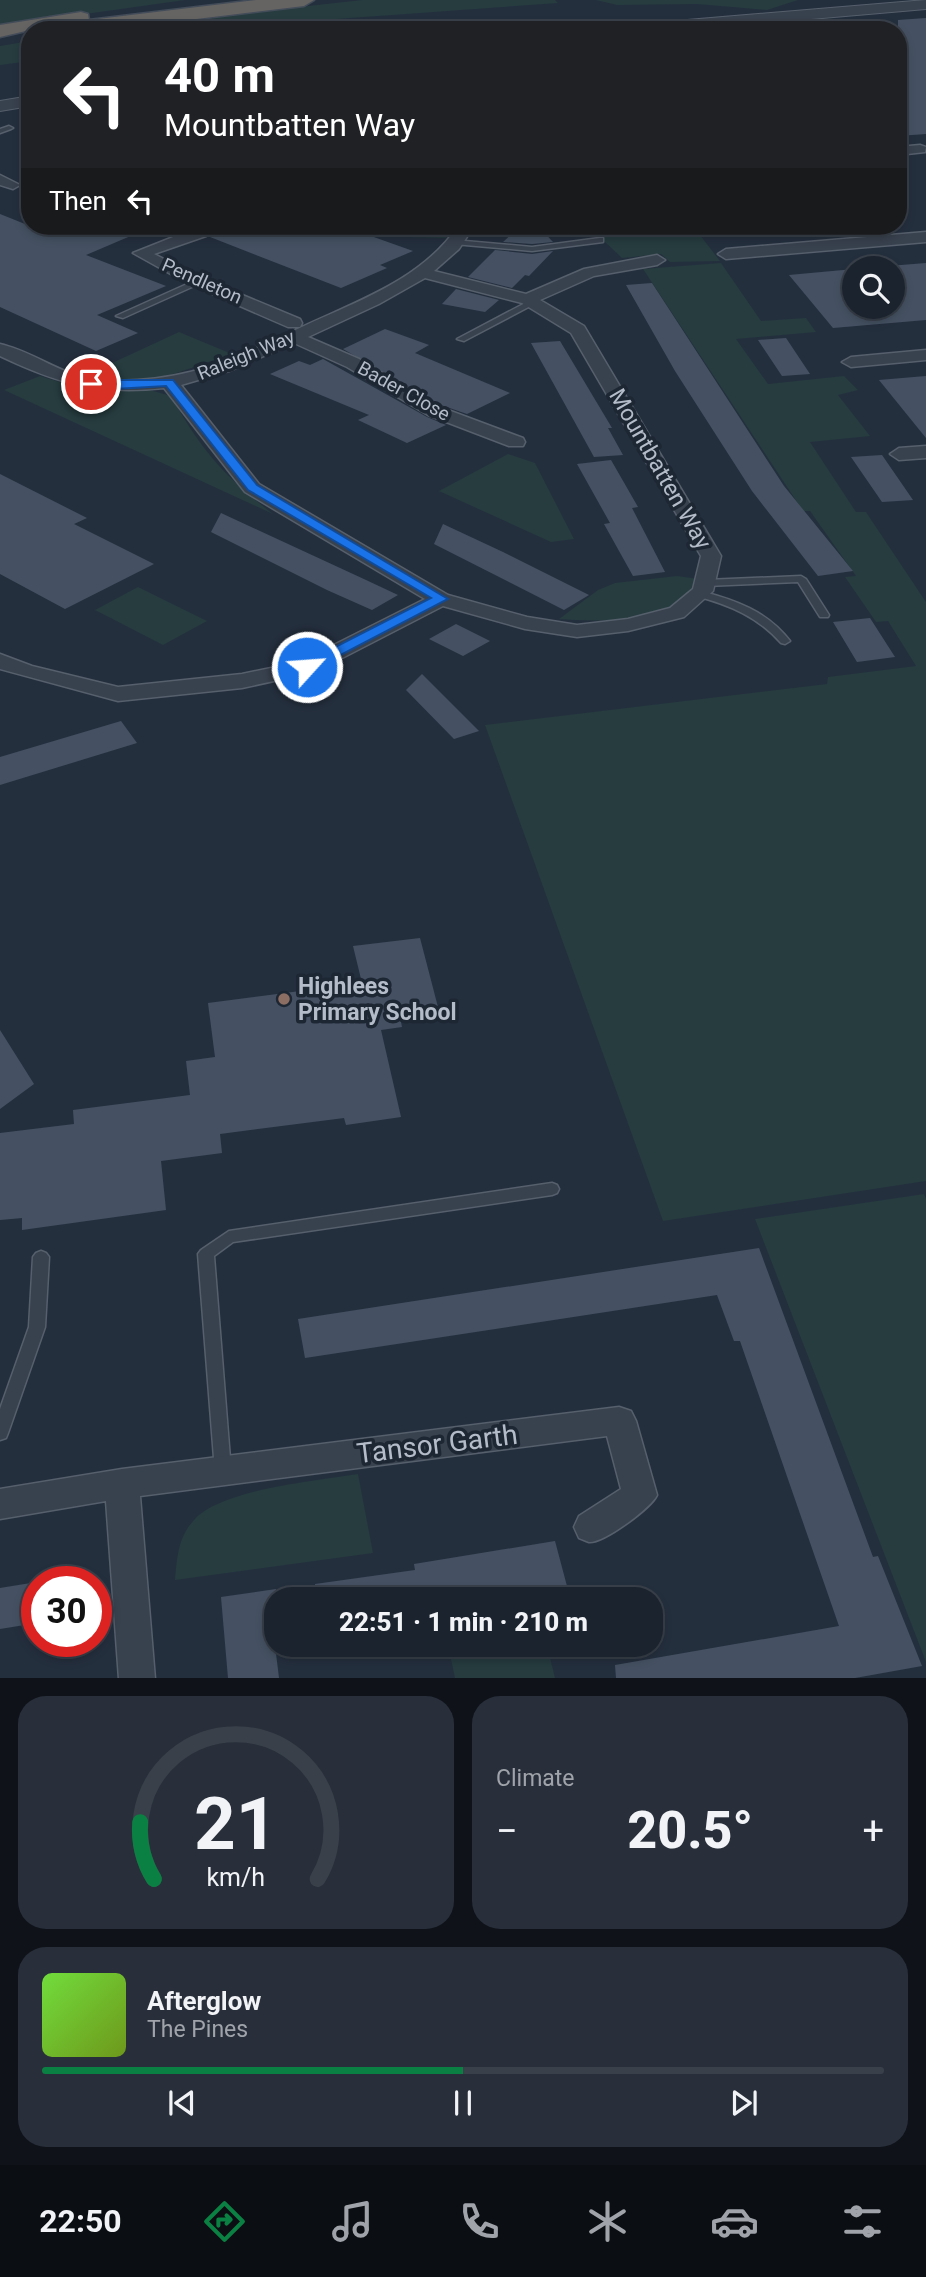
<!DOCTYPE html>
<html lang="en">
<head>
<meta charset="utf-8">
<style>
  body { margin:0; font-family:Roboto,sans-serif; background:#282f3a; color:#f1f3f6; height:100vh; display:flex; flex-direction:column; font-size:26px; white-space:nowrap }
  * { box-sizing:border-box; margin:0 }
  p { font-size:23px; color:#a0a4aa }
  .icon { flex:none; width:38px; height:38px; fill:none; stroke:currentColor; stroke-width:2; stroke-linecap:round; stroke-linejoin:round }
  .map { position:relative; height:1678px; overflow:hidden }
  .details { display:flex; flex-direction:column; gap:18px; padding:18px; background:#0f1319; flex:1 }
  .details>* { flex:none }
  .hud { position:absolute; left:21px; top:21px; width:886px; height:214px; border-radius:28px; box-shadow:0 4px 10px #0003,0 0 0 2px #39404a; background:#202124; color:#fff; overflow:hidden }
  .tools { position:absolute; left:842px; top:256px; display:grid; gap:14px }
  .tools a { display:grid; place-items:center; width:63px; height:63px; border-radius:50%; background:#1b232e; box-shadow:0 4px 10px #0003,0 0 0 2px #39404a; font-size:35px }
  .speed { position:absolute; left:21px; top:1566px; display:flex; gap:14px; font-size:35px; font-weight:700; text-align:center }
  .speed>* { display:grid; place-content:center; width:91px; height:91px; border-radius:50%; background:#1b232e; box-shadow:0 4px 10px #0003,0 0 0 2px #39404a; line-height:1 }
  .speed .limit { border:10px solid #d22; background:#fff; color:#111 }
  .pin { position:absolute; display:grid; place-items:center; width:60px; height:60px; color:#fff; margin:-30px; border:4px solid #fff; border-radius:50%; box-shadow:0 2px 7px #0007 }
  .me { position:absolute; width:77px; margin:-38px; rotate:64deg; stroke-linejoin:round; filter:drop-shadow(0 0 5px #0008) }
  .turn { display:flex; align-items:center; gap:24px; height:147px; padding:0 28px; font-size:32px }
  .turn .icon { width:91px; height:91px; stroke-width:2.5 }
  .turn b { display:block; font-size:49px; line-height:60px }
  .then { display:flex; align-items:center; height:66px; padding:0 28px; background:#0003; gap:14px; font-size:26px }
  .big { font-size:52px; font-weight:800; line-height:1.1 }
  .details .widget { flex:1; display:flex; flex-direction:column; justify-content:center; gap:10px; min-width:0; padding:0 24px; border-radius:28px; background:#282f3a }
  .details .dial { align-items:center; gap:0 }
  .dial svg { height:182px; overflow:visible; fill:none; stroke:#39404a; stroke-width:7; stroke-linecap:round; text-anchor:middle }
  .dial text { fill:#f1f3f6; stroke:none }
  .song { display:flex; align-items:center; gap:21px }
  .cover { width:84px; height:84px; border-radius:10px; background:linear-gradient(135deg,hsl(100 70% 55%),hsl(80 70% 35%)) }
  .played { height:7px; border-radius:4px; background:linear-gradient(90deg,#0b8043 50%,#39404a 50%) }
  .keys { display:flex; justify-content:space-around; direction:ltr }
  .heat { display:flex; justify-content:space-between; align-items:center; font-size:38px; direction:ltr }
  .details .tiles { flex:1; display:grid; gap:18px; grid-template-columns:1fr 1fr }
  .widget:last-child { grid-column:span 2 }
  .trip { position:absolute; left:264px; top:1587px; width:399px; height:70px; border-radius:28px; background:#1b232e; box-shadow:0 4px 10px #0003,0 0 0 2px #39404a; font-weight:800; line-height:70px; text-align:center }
  .tabs { display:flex; height:112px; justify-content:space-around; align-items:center; background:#0b0e12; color:#a0a4aa }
  .tabs .icon { width:49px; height:49px }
  .tabs .active { color:#0b8043 }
  .tabs b { font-size:32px; color:#f1f3f6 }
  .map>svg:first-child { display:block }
</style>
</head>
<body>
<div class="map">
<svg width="926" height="1679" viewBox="0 0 926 1679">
  <rect width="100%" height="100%" fill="#242f3e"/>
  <path fill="#263c3f" d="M0,0H185L0,26Z
    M362,0H555L558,3L295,22L311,30H90Z
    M596,0H798L767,10L697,4L617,5Z
    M30,41V61L0,65V46Z
    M391,226H439L453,230L446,238L366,236Z
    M588,226H693L720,261L670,262L661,254L622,258Z
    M721,263L761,321L806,318L816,332L736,339L768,384L844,376L858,390L838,395L870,436L810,442L856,512H866L926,602V1181L663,1221L485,725L827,684L828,677L916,666L888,621L876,622L845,577L856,576L810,511H803L643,269Z
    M179,332L232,354L162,378L127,381L84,376Z
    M40,376L79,388L150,390L171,396C201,450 225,477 273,514L4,390Z
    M508,454L535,463L574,539L551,542L439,491Z
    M677,576L699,579C682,625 599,622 559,619L598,590L615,583Z
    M138,587L207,621L163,645L95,610Z
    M924,1194L926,1199V1662L755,1219Z
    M358,1474L373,1553L175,1580C177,1558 178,1537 194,1520C221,1489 316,1481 358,1474Z
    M448,1645H547L555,1678H455Z"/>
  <path fill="#455162" d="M926,18V134L898,136V20Z
    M0,214L30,226H154L86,255L166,286L97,315L138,333L96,351L0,307Z
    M221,226H343L413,251L380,265L387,268L341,288L210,237Z
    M520,226H538L553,242L532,244L503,242Z
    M495,250L532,254L553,251L529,276L525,275L512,288L468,277Z
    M926,263V320L833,328L789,275L854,269V306H892V268H864Z
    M652,283L784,486L853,571L818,576L752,491L675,371L626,285Z
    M456,289L499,300L485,312L442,304Z
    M385,329L429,345L415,353L510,393L467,414L441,405L343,349Z
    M786,338L810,374L782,376L758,340Z
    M560,341L612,428H608L623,455L594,457L531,343Z
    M323,359L427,417L446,425L407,443L358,420L369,415L270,374L299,361L310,365Z
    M926,376V438L879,380Z
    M882,455L913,500L882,502L851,457Z
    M611,460L638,507L632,508L665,572L633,576L604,524L610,523L577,464Z
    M0,474L87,518L74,524L154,564L65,609L0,574Z
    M221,513L366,580L398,595L372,610L327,590L211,532Z
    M443,524L503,552L589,595L564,610L434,544Z
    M870,618L895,657L857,662L833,622Z
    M456,624L490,641L463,656L429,639Z
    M422,674L479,731L454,739L406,690Z
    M121,721L137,743L0,785V757Z
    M420,938L439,1011L400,1017L402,1027L381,1030L401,1117L346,1125L344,1118L220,1134L222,1153L161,1161L166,1210L22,1230V1218L0,1220V1133L74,1124L73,1110L190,1095L186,1061L215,1057L208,1003L362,983L353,946Z
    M0,1030L34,1084L0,1109Z
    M759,1248L873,1557L878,1556L922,1666L855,1678H616L615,1665L839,1626L740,1341H734L717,1295L305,1358L298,1319Z
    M555,1541L568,1590L512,1600H316L315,1584L415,1570L414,1564Z
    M37,1582V1623L0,1629V1588Z
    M276,1589V1629H273L279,1678H228L221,1597Z"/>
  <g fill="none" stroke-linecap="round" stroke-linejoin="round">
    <g stroke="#565f6c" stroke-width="3">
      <path id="service" d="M9,126L13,128L11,129L0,133V129Z
        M600,238H603V242L532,251L454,244L450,242L454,240L532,247Z
        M196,280L203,282L123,318L116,316Z
        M531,300L538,302L464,341L457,339Z
        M801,576L806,579L829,615L828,617H820L798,582L706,586L701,583L706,580Z
        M700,591C735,600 767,611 790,641L785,644L781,643C758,617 730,605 696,596L695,594Z
        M552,1183L557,1185L559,1189L557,1193L552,1195L233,1242L214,1256L231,1471L229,1476L223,1478L217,1476L215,1471L198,1254L201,1250L229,1231Z
        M41,1251L46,1253L49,1257L45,1327L8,1433L6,1438L0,1440V1409L29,1327L33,1257L36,1253Z"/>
    </g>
    <g stroke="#565f6c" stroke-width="3">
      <path id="minor" d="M920,145L926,147L925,152L898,155V147Z
        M0,175L20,185L13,189L0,185Z
        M201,226H219L206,236L154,254L197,276L300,319L302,323L300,327H288L185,282L133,253Z
        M458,226H474L459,249L434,271L526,294L584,269L657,255L665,260L657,265L594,276L540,300L584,326L721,556L713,591L684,617L628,631L577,637L525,629L443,606L315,672L242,688L118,701L0,669V654L32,666L118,687L242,674L300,662L425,599L245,492L164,388C98,395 59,384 0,356V344C35,352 63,377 100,380C129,382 162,379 190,372C230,363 267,343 304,326C360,300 422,279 458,226ZM425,278L522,303L571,333L701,556L693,589L670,608L628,619L577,625L527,617L448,595L259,484L181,385L229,371L294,343L347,367L428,415L509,446H523L525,442L523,438L440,407L359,359L308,337L379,304Z
        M926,232V242L726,259L718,254L726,249Z
        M926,350V360L851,367L842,362L851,357Z
        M926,446V458L899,460L890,454L899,448Z
        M619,1407L631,1411L636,1421L657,1495C651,1508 604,1543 589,1542C586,1541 582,1539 579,1538L574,1527L579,1516L621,1489L607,1436L140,1496L155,1679H119L106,1501L0,1519V1489L122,1469Z"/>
    </g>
    <g stroke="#565f6c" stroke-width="2">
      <path id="tertiary" d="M926,0V9L686,30H620L628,25Z
        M30,96V106L0,111V101Z"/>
    </g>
    <g stroke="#434c59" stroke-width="3">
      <path id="trunk" d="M256,0H314L304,6L106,30H30L0,37V25L81,12L88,14L89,20Z"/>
    </g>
    <use href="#service" fill="#38414e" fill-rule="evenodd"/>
    <use href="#minor" fill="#38414e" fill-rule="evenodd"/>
    <use href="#tertiary" fill="#38414e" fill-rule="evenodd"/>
    <use href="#trunk" fill="#656462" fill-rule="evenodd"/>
  </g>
  <path fill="#1a73e8" stroke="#114b97" stroke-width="2" d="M91,380H173L257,485L448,599L312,670H302V664L431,598L248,490L166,386L114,389L87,386L85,384Z"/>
  <circle fill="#8d6e63" stroke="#1d2633" stroke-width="2.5" cx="284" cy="999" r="7"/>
  <g text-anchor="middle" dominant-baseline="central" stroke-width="7" stroke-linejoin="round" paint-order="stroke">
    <g font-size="19" fill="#b4bcc9" stroke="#1d2633">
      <text transform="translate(202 281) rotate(24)">Pendleton</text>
      <text transform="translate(246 355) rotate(-22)">Raleigh Way</text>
      <text transform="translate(404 391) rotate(29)">Bader Close</text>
    </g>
    <g font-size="23" fill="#b4bcc9" stroke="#1d2633">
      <text transform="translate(660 469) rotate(60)">Mountbatten Way</text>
    </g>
    <g font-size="23" font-weight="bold" fill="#b4bcc9" stroke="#1d2633" text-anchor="start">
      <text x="298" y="986">Highlees<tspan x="298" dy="26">Primary School</tspan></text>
    </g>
    <g font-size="28" fill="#b4bcc9" stroke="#1d2633">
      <text transform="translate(437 1444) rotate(-7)">Tansor Garth</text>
    </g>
  </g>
</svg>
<div class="tools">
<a><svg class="icon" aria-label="search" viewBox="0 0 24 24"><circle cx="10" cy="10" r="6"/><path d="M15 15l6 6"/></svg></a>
</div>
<div class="speed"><div class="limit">30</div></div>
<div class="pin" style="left:91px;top:384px;background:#d93025"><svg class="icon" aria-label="arrive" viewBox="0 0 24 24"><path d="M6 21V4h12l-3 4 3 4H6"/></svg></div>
<svg class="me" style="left:307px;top:667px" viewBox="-20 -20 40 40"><circle r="17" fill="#1a73e8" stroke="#fff" stroke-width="3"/><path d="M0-11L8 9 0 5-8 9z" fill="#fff"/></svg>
<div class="trip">22:51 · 1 min · 210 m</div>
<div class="hud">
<div class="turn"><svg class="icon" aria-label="left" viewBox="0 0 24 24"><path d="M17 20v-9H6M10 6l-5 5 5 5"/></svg><div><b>40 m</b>Mountbatten Way</div></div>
<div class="then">Then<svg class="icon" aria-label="left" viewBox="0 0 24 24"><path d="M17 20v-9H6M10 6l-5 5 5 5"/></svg></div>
</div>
</div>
<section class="details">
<div class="tiles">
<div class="widget dial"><svg viewBox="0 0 100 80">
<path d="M14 69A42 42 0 1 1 86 69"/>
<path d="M14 69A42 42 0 0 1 8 44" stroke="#0b8043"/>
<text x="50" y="56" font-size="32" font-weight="700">21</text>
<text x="50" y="72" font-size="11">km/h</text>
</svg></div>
<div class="widget"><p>Climate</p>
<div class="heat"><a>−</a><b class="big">20.5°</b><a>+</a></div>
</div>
<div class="widget">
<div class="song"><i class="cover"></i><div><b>Afterglow</b><p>The Pines</p></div></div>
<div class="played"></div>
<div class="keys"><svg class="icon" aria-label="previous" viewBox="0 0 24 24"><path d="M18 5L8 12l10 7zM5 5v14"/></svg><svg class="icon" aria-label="pause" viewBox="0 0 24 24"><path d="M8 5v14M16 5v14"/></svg><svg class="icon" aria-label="next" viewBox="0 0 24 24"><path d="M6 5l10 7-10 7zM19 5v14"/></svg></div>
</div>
</div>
</section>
<nav class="tabs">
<b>22:50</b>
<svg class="icon active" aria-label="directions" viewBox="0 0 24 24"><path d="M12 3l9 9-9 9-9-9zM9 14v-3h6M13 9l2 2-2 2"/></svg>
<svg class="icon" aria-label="music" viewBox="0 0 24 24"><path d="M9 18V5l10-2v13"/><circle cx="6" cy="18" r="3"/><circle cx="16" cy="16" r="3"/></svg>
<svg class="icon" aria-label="phone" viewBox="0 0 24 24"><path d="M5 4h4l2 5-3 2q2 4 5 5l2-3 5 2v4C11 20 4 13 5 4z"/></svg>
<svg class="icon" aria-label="climate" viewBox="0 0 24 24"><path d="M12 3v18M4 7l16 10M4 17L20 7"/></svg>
<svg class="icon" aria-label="car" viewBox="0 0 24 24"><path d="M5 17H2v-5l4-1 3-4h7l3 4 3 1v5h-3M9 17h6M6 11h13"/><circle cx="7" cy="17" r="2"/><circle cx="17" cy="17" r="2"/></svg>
<svg class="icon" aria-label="filters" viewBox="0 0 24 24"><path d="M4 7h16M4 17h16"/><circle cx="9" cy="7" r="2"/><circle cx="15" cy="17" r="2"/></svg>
</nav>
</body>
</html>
